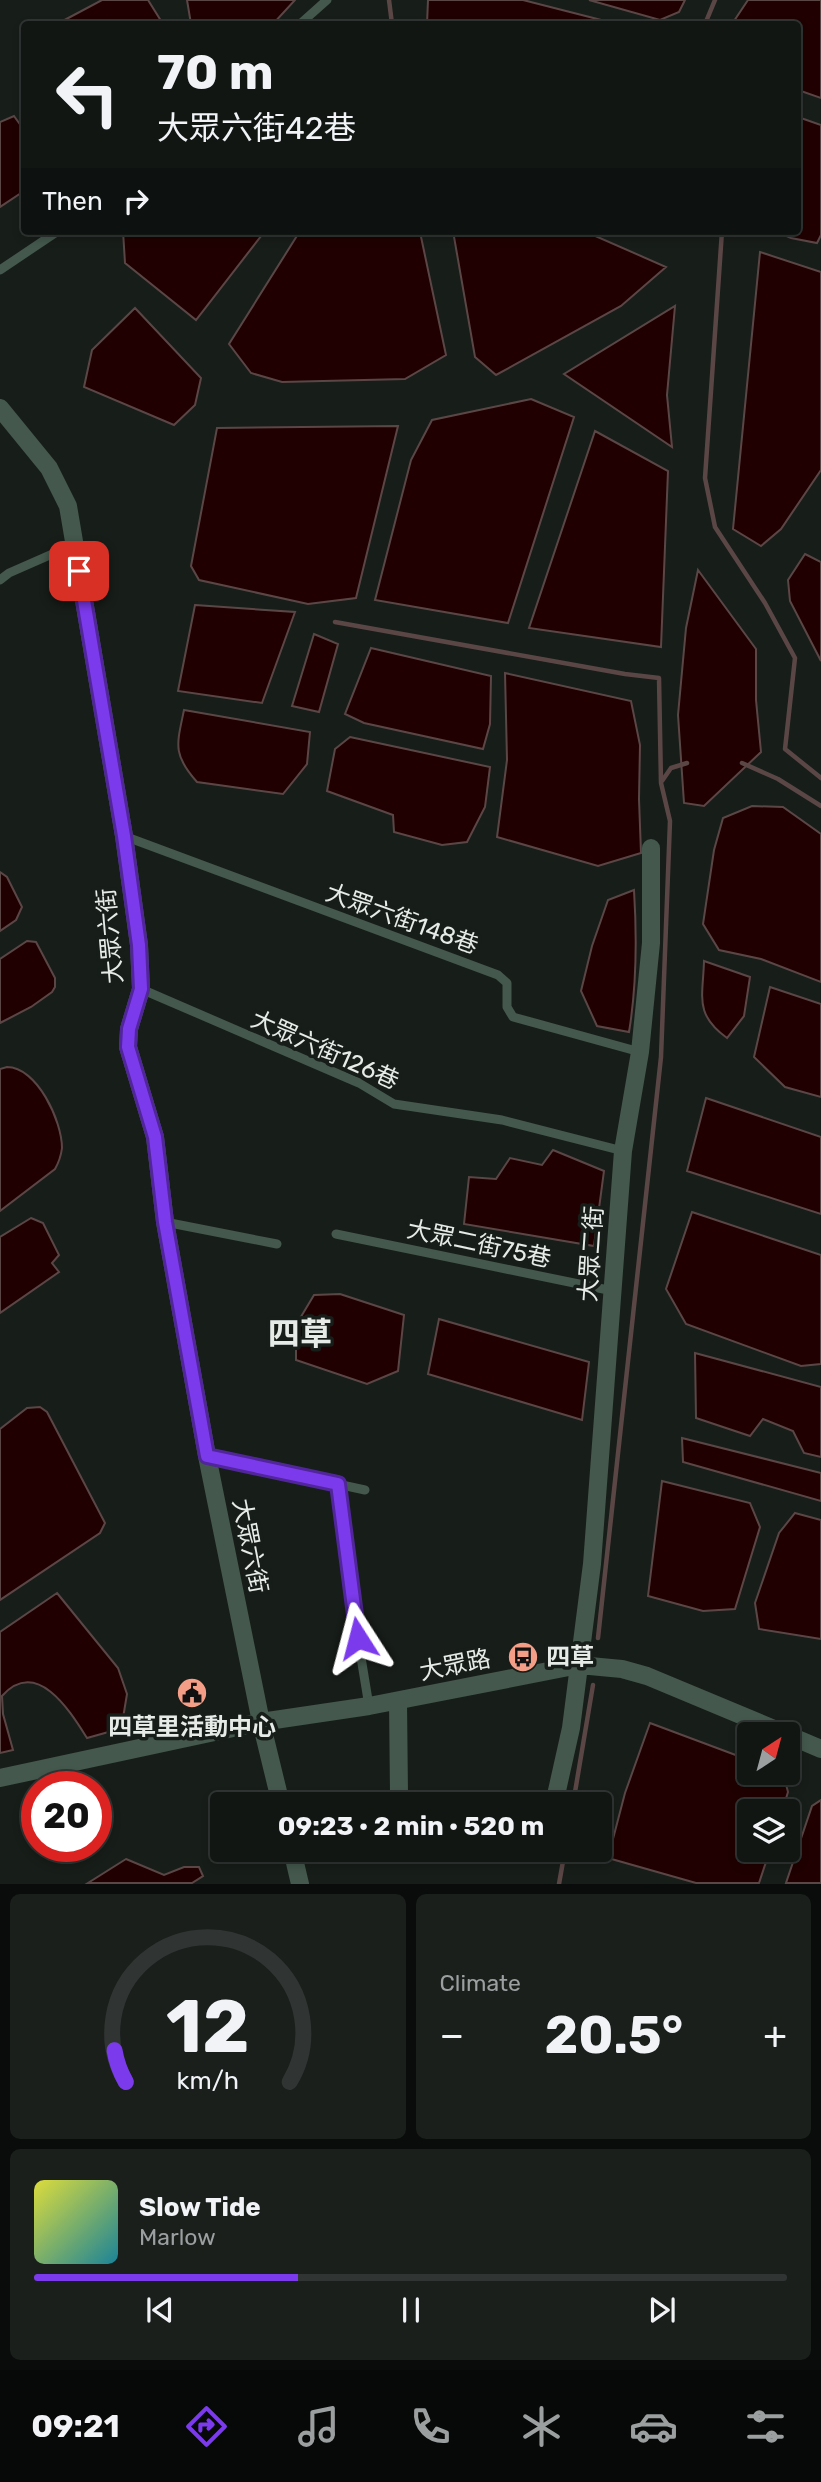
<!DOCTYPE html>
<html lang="en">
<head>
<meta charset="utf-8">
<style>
  body { margin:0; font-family:Rubik,"Noto Sans TC",sans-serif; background:#1a1f1c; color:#f1f3f6; height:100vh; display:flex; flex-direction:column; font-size:26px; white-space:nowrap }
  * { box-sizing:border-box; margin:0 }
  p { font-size:23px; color:#9c9fa0 }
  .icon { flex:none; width:38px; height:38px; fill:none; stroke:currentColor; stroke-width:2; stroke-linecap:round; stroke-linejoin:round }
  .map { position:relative; height:1884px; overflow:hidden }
  .side { display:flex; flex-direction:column; gap:10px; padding:10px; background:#090c0a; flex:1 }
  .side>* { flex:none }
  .top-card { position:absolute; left:21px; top:21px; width:780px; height:214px; border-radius:7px; box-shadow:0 4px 10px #0003,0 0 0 2px #303533; background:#111613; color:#f1f3f6; overflow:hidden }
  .needle { width:46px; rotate:36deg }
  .buttons { position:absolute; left:737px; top:1722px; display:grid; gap:14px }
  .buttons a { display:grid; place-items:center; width:63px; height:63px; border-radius:7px; background:#111613; box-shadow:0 4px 10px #0003,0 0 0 2px #303533; font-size:35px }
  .speed { position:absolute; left:21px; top:1771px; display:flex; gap:14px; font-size:35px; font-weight:700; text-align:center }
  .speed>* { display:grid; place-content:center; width:91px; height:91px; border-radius:50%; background:#111613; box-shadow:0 4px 10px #0003,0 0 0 2px #303533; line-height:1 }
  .speed .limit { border:10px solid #d22; background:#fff; color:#111 }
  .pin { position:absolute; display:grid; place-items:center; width:60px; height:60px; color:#fff; margin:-30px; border-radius:14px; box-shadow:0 4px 10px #0006 }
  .me { position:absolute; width:77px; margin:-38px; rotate:351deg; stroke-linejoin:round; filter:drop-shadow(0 0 5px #0008) }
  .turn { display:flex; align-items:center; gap:24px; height:147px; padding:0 21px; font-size:32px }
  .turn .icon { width:91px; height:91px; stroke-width:2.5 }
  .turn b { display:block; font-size:49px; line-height:60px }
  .then { display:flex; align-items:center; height:66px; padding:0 21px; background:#0003; gap:14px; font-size:26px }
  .big { font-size:52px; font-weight:700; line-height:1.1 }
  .side .tile { flex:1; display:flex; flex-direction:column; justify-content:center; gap:10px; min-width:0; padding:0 24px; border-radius:10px; background:#1a1f1c }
  .side .dial { align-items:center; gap:0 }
  .dial svg { height:182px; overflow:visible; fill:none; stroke:#303533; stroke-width:7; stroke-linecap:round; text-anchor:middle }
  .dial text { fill:#f1f3f6; stroke:none }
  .song { display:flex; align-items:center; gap:21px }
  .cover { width:84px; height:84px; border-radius:10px; background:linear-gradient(135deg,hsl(60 70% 55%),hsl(190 70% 35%)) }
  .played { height:7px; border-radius:4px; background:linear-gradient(90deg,#7c3aed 35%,#303533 35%) }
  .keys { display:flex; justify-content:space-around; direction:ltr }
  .heat { display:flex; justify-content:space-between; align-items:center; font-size:38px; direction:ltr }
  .side .tiles { flex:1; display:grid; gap:10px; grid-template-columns:1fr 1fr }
  .tile:last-child { grid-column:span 2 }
  .trip { position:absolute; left:210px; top:1792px; width:402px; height:70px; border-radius:7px; background:#111613; box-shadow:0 4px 10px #0003,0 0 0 2px #303533; font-weight:700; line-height:70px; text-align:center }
  .dock { display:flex; height:112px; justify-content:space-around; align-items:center; background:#070908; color:#9c9fa0 }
  .dock .icon { width:49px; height:49px }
  .dock .selected { color:#7c3aed }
  .dock b { font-size:32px; color:#f1f3f6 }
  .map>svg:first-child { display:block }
</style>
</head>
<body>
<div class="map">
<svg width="821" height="1884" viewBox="0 0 821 1884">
  <rect width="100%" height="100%" fill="#171d19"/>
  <path fill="#200000" stroke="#5b4646" stroke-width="2" d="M102,0H148L163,24H57Z
    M187,0H295L273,24H191Z
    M428,0H523L617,24H427Z
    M589,0H685L679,12L660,20Z
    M748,0H821V98L798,90V24H732Z
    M14,116L24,130V191L0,207V122Z
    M798,117L821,125V235L817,243L791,238L775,231H798Z
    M123,231H265L196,320L125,263Z
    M300,231L420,232L446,355L405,379L282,382L251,373L229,344Z
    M453,231H584L666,267L621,306L496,375L475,357Z
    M760,252L821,272V470L781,529L761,546L733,529Z
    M675,306L667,395L672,447L564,374Z
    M135,308L201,378L195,405L174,425L84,387L92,350Z
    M531,399L574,417L508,623L375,600L411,460L432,420Z
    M398,426L356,598L308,604L199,580L191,566L217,428Z
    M595,431L668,471L661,647L529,628Z
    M805,554L821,562V661L790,601L788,580Z
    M698,570L756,649V700L761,752L704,806L684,803L678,715L686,628Z
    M195,605L295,612L262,703L178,691Z
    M314,634L338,644L319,712L292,706Z
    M371,648L491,676L490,724L483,749L364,723L345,714Z
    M505,673L631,701L640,745L639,799L641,853L598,866L497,837L507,760Z
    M184,710L310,732L307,764L283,794L197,782C172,754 177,744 184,710Z
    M350,737L490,767L485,807L467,842L442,845L394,832L393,815L327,791L335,749Z
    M752,806L783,807L821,834V982L761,959L719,950L703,924L714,850L723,818Z
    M0,872L7,877L22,907L16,920L0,931Z
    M634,890C637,938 637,984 629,1032L597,1026L581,991L592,946L608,900Z
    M27,941L36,942L55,978V987L52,992L31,1007L0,1023V959Z
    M704,961L750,977L744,1016L727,1038C694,1014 703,997 704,961Z
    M770,987L821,1004V1097L785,1087L754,1057Z
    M7,1067C37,1067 62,1121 62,1148C61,1156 59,1162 55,1169L0,1211V1069Z
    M706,1098L821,1137V1214L687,1171Z
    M553,1150L604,1171L594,1246L464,1224L469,1177L496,1179L510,1158L542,1165Z
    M692,1212L821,1255V1364L801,1366L686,1324L666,1289Z
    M31,1218L43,1223L59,1255L52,1263L59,1272L0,1313V1237Z
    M340,1294L404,1315L398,1371L367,1384L296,1360V1325L314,1295Z
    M439,1319L589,1362L582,1420L428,1374Z
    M695,1353L821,1387V1457L804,1453L793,1431L763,1419L750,1436L696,1418Z
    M40,1407L47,1412L105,1523L100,1533L0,1600V1429L27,1408Z
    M682,1438L821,1473V1501L683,1462Z
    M662,1481L750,1503L760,1527L735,1609L703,1611L648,1596Z
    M795,1513L821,1520V1639L759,1629L755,1603L779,1533Z
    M57,1593L118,1668L127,1694L123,1718L130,1726L87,1738C70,1711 37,1657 2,1696L3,1714L13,1750L0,1753V1632Z
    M650,1723L749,1760V1773H783L788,1792L782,1811H749V1850H770L759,1883H696L608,1858L625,1793Z
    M821,1800V1883H786L812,1806Z
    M126,1859L164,1875L184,1867H199L203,1876L192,1883H88Z"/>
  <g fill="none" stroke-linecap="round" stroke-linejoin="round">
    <path stroke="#5b4646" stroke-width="4.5" d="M389,0L392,24
      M705,24L715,0
      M722,231L705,478L715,527L765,603L795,658L785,749L821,778
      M335,622L625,674L659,678L661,783L670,821L661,1057L598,1638
      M742,763L778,779L821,806
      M662,781L671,768L687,763
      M573,1804L593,1685
      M559,1884L565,1850"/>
    <path stroke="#44584d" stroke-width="9" d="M300,24L327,0
      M0,270L58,231
      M0,580L9,573L75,544
      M124,836L498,975L507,983V1007L513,1017L640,1052
      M141,989L359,1083L394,1104L502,1120L623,1151
      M165,1222L277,1244
      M336,1234L613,1291
      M207,1456L365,1490
      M338,1484L354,1615L369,1706"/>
    <path stroke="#44584d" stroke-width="18" d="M0,408L49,468L68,506L124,836L139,945L141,989L129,1029L128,1047L155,1137L165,1222L207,1456L261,1722L281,1804
      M398,1701L399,1794L408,1804
      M788,1735L821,1749
      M0,1778L261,1722L369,1706L579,1665L622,1669L647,1676L786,1734
      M554,1804L571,1728L592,1564L623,1151L640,1052L651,943V848
      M292,1850L300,1884"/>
  </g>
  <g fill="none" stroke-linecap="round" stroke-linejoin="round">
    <g stroke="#51269a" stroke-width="18">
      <path id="route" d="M79,571L124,836L139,945L141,989L129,1029L128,1047L155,1137L165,1222L207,1456L338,1484L358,1638"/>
    </g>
    <use href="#route" stroke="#7c3aed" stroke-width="12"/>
  </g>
  <defs>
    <g id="bus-disc" transform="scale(1.575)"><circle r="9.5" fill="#f49e87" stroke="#171d19"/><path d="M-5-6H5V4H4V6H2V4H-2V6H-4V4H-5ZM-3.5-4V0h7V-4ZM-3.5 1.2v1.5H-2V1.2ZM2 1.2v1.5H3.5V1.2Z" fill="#111"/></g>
    <g id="civic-disc" transform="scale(1.575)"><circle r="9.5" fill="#f49e87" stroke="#171d19"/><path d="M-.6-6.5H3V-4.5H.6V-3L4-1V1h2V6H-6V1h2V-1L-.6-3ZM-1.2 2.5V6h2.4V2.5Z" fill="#111"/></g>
  </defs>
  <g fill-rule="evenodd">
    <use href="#bus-disc" x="523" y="1657"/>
    <use href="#civic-disc" x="192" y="1693"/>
  </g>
  <g text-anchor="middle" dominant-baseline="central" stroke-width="7" stroke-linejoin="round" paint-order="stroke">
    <g font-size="24" fill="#e6ebe8" stroke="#171d19">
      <text transform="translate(402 919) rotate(20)">大眾六街148巷</text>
      <text transform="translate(110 936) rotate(-95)">大眾六街</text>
      <text transform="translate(325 1050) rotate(24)">大眾六街126巷</text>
      <text transform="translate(479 1244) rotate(12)">大眾二街75巷</text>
      <text transform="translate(591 1254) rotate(-86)">大眾二街</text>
      <text transform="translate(250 1546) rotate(79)">大眾六街</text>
      <text transform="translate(455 1665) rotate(-11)">大眾路</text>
    </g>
    <g font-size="24" font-weight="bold" fill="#e6ebe8" stroke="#171d19" text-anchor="start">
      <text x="546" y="1657">四草</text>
      <text x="192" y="1727" text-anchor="middle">四草里活動中心</text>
    </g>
    <g font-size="32" font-weight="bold" fill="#e6ebe8" stroke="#171d19">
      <text x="300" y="1334">四草</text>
    </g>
  </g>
</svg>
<div class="buttons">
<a><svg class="needle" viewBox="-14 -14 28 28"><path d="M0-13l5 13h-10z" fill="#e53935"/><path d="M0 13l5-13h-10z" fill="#9c9fa0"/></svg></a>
<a><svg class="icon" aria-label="layers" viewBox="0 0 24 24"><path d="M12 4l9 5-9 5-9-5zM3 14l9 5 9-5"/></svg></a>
</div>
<div class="speed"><div class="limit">20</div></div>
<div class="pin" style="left:79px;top:571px;background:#d93025"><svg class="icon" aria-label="arrive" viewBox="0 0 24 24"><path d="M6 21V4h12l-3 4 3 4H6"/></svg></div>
<svg class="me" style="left:358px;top:1638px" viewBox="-20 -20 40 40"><path d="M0-17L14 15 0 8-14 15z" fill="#7c3aed" stroke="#fff" stroke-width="4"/></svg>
<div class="trip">09:23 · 2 min · 520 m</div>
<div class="top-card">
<div class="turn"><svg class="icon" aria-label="left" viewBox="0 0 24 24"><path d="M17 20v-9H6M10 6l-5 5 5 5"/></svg><div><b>70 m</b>大眾六街42巷</div></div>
<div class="then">Then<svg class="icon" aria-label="right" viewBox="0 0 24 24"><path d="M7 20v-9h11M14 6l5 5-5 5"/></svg></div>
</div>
</div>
<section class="side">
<div class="tiles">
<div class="tile dial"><svg viewBox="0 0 100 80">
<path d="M14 69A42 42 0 1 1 86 69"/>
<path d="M14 69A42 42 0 0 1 9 55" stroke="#7c3aed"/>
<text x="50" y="56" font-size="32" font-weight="700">12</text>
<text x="50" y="72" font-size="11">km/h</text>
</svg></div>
<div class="tile"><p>Climate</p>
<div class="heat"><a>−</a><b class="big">20.5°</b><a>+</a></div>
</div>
<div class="tile">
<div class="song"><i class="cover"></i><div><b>Slow Tide</b><p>Marlow</p></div></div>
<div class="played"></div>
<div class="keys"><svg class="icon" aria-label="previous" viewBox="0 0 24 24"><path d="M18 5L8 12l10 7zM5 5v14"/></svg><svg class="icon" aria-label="pause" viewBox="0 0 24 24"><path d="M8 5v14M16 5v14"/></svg><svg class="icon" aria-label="next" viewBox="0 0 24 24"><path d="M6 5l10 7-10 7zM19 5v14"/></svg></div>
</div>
</div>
</section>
<nav class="dock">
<b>09:21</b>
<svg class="icon selected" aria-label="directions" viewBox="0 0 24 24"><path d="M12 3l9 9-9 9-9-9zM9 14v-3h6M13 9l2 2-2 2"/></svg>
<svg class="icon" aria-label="music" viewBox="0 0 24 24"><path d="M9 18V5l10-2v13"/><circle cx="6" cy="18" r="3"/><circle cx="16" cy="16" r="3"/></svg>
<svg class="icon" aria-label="phone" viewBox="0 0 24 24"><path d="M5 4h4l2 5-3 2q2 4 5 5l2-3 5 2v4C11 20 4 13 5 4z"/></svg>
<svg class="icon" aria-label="climate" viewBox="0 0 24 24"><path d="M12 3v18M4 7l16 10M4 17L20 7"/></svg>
<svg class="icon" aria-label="car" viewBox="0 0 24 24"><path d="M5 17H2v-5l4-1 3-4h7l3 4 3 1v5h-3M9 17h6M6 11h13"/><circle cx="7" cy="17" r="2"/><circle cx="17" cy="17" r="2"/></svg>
<svg class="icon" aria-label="filters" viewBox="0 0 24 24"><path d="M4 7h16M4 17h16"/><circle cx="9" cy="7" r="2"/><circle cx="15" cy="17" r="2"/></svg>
</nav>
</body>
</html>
